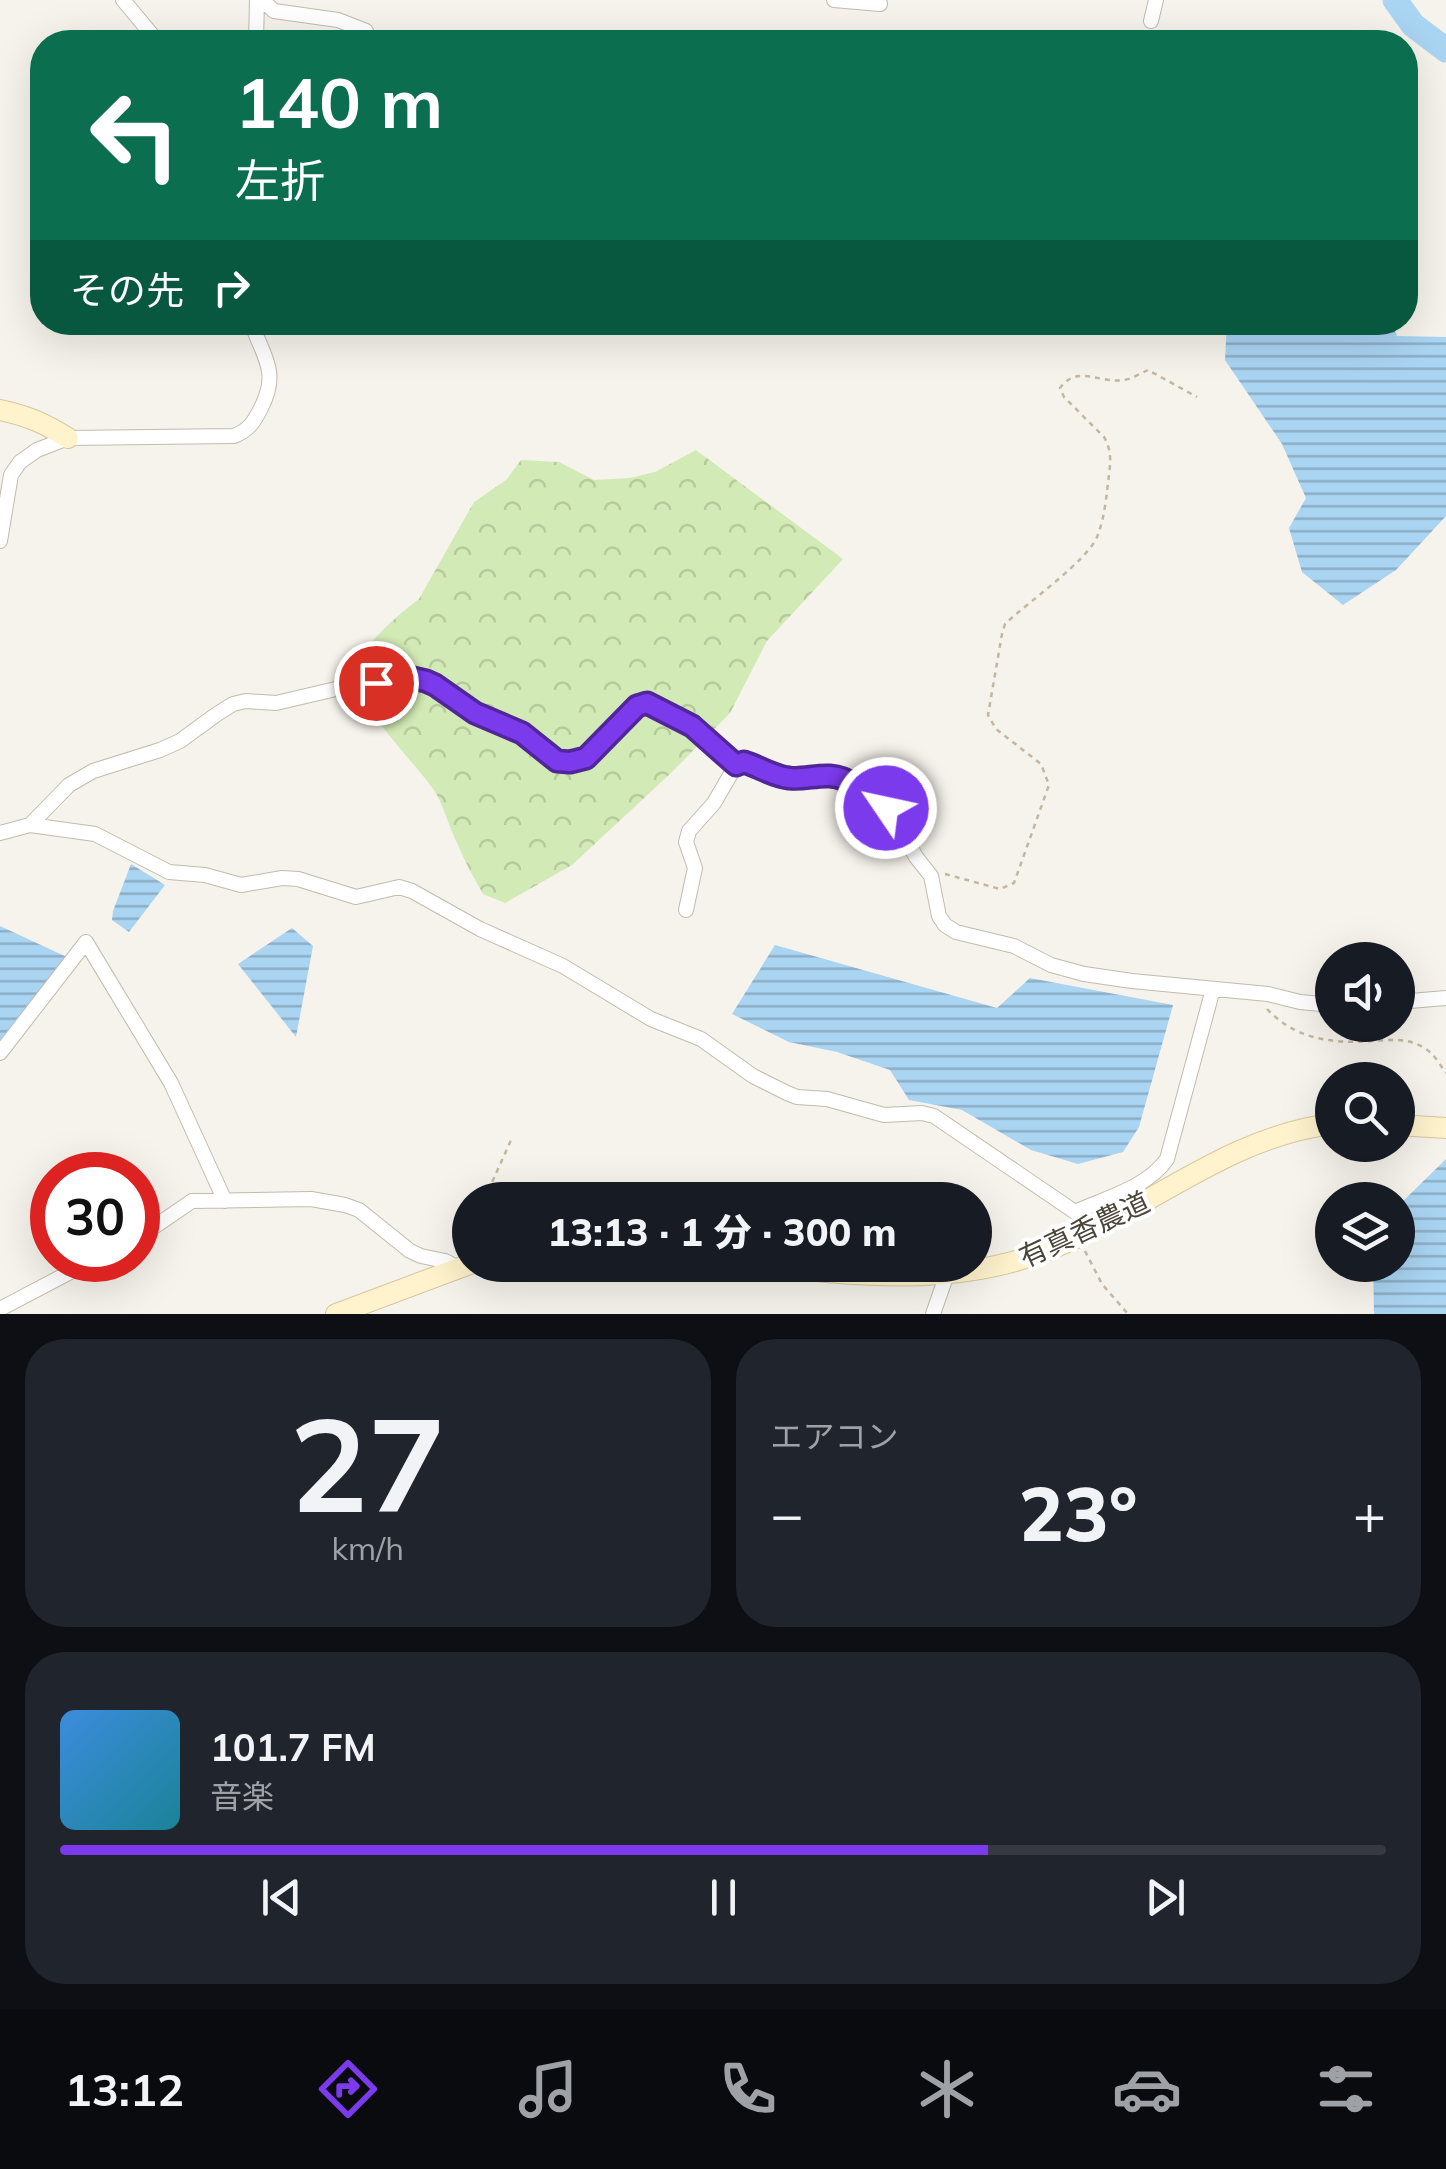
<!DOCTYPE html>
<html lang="ja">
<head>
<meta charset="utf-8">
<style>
  body { margin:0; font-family:Mulish,"Noto Sans JP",sans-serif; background:#20242c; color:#f1f3f6; height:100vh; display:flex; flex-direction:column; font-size:38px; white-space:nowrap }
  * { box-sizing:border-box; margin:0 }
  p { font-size:32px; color:#9ea1a6 }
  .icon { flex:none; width:55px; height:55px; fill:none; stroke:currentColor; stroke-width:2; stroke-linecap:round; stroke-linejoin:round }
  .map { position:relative; height:1314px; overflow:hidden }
  .details { display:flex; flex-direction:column; gap:25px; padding:25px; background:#0d0f14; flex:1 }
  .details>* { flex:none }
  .banner { position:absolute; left:30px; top:30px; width:1388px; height:305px; border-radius:40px; box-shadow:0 10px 40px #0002; background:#0b6e4f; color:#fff; overflow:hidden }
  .tools { position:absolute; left:1315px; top:942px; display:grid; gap:20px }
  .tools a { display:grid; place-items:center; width:100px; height:100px; border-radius:50%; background:#171b24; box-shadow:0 10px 40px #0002; font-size:50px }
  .speed { position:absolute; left:30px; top:1152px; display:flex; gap:20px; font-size:50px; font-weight:700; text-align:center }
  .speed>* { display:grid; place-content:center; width:130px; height:130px; border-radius:50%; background:#171b24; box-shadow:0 10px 40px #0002; line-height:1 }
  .speed .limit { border:15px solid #d22; background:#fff; color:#111 }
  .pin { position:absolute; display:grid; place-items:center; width:85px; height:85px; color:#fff; margin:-42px; border:5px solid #fff; border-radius:50%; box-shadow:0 2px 10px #0007 }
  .me { position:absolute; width:110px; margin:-55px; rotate:304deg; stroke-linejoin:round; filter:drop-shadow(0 0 8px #0008) }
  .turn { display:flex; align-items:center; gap:35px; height:210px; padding:0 40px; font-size:45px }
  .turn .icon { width:130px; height:130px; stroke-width:2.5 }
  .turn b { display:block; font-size:70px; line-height:85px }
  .then { display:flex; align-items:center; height:95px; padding:0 40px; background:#0003; gap:20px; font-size:38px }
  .big { font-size:75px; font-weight:800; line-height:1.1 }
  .details .card { flex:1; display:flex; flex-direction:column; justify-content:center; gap:15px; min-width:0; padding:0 35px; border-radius:40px; background:#20242c }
  .details .dial { align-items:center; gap:0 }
  .dial b { font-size:130px; line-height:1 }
  .song { display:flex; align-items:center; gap:30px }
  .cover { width:120px; height:120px; border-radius:15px; background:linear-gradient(135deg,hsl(210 70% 55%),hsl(190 70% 35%)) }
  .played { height:10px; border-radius:5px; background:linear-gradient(90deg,#7c3aed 70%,#363941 70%) }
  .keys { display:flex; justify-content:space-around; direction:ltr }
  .heat { display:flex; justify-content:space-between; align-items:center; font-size:55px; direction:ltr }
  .details .tiles { flex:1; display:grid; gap:25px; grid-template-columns:1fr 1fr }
  .card:last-child { grid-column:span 2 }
  .trip { position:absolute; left:452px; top:1182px; width:540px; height:100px; border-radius:50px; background:#171b24; box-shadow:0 10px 40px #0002; font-weight:800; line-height:100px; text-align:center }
  .tabs { display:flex; height:160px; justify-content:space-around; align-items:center; background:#090b0e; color:#9ea1a6 }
  .tabs .icon { width:70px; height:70px }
  .tabs .on { color:#7c3aed }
  .tabs b { font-size:45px; color:#f1f3f6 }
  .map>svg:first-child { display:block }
</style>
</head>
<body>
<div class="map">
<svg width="1446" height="1314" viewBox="0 0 1446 1314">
  <defs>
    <pattern id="forest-crowns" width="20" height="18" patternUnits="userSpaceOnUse" patternTransform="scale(2.5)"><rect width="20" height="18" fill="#d2eab5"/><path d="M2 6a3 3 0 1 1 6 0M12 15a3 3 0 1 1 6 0" fill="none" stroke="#b6ca9c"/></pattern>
    <pattern id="water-rules" width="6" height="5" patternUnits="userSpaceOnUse" patternTransform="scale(2.5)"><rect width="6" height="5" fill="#a9d4f2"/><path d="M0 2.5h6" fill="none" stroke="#8caec5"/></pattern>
  </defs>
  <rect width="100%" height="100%" fill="#f6f3ec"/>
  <path fill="url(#forest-crowns)" d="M696,450L843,559L767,641L730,713L671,773L572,865L505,903L483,894C474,878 465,862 458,845C450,829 445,811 437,795C421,768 354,704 355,674C356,650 400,613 419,599L474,502L506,480L521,460L559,462L594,480L630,478L655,472Z"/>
  <path fill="url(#water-rules)" d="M1227,323H1392L1397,336L1446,337V516L1396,570L1343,605L1302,572L1289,528L1306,498L1282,444L1225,360Z
    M131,864L165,885L129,932L112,920L113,911Z
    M0,926L69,958L0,1050Z
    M292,928L313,946L296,1037L238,964Z
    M775,945L997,1008L1030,978L1173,1005L1139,1127L1123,1152L1078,1164L1031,1150L962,1110L909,1100L890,1070L837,1052L789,1042L732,1014Z
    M1446,1159V1314H1374L1373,1265H1398V1206Z"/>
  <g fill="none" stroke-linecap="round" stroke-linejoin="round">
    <path stroke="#a9d4f2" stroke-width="25" d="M1395,0L1413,25L1446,50"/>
    <g stroke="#c2bbae" stroke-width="16">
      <path id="street" d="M123,0L158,42
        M262,0L274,11L338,20L366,31
        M834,0L880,4
        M1151,21L1156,0
        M256,42L257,0
        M0,541L11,475L20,462L37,450L68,438L234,436C249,430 254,422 261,408C280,371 263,357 251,322
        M30,825L69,785L93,771L160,750L180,741L217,714L233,704L246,701L276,703L340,688L413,678L435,685L475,713L523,733L557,761L570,762L586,758L637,706L647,703L692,726L736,765
        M0,833L30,825L95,834L169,872L205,875L241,885L282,878L298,879L356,897L399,887L412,891L480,929L563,966L651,1019L701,1039L753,1076L787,1093L797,1097L827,1099L884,1115L922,1113L934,1116L1075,1212C1106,1198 1148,1187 1167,1159L1213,989
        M686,910L695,868L686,842L689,831L714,803L736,765L744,762L769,774L792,779L830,776L842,778L873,797L895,819L916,857L931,876L939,916L945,925L956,932L1014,946L1051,965L1084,974L1132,981L1268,994L1300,1002L1332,1005
        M1398,1002L1446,998
        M0,1053L86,942L171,1083L225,1201
        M138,1238L192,1201L311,1199L345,1205L359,1210L410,1251L421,1256L445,1261L458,1268
        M0,1309L93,1260
        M933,1314L947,1274"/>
    </g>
    <g stroke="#d6c79b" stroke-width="22">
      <path id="secondary" d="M0,410C28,416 44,423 68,438
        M1398,1125L1446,1128
        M763,1265C861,1277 962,1287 1056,1247C1148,1209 1230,1136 1332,1124
        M336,1314L470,1264"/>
    </g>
    <path stroke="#c4b79f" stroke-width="2.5" stroke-dasharray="5 5" stroke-linecap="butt" d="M945,874L1000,889L1014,883L1049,785L1041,764L996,729L988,715L1002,634L1005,624C1027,603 1087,561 1097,537C1104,520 1106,500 1108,483C1110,466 1113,452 1104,437L1064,397L1060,388C1077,364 1100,384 1124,380C1132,379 1141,373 1148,370L1197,397
      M1267,1009C1295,1039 1332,1044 1371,1041C1391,1040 1408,1037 1426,1049C1435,1055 1440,1065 1446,1073
      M484,1200L512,1138
      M1085,1251L1102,1284L1128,1314"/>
    <use href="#street" stroke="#fff" stroke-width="14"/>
    <use href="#secondary" stroke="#fff3cd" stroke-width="20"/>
  </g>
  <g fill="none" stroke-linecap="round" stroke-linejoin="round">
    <g stroke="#51269a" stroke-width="25">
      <path id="route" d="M376,683L413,678L426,681L435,685L475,713L522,733L557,761L570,762L586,758L637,706L647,703L692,726L736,765L744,762C760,767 772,776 789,778C802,780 816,775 830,776C850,777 871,795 886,808"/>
    </g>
    <use href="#route" stroke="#7c3aed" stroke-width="18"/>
  </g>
  <g text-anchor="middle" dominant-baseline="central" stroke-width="8" stroke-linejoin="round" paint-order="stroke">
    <g font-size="28" fill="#4b4439" stroke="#fff">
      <text transform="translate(1084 1229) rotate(-25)">有真香農道</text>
    </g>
  </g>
</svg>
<div class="tools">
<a><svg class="icon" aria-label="sound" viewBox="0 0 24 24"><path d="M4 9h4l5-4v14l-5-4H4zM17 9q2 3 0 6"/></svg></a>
<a><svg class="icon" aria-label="search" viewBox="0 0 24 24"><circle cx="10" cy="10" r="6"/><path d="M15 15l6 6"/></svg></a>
<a><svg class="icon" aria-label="layers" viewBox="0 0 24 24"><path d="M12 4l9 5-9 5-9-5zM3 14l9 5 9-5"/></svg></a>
</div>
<div class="speed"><div class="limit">30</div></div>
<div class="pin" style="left:376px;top:683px;background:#d93025"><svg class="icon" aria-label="arrive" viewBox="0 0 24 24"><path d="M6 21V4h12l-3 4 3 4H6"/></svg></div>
<svg class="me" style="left:886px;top:808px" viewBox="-20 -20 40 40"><circle r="17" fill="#7c3aed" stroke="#fff" stroke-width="3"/><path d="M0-11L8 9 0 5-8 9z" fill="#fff"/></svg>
<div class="trip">13:13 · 1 分 · 300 m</div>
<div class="banner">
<div class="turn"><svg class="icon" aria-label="left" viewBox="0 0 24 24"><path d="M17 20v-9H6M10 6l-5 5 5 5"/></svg><div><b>140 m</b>左折</div></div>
<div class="then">その先<svg class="icon" aria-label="right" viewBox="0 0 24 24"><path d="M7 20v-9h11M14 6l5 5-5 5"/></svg></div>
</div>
</div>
<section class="details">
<div class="tiles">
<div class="card dial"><b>27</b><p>km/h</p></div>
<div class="card"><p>エアコン</p>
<div class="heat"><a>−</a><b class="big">23°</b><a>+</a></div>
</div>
<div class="card">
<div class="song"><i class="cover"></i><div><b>101.7 FM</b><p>音楽</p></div></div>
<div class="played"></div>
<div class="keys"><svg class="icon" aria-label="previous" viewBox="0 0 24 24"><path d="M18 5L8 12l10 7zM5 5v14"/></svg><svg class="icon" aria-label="pause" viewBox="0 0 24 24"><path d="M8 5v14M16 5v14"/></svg><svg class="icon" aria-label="next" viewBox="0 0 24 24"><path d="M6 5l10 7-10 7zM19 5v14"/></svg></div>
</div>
</div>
</section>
<nav class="tabs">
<b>13:12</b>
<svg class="icon on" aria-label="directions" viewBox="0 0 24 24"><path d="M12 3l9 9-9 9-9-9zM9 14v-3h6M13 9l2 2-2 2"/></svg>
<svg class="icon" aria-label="music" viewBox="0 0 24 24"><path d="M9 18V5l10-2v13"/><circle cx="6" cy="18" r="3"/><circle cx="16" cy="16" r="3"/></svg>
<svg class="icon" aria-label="phone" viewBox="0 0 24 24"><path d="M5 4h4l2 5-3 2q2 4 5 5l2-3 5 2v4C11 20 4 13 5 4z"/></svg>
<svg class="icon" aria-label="climate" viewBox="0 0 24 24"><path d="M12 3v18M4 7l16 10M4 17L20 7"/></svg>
<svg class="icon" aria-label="car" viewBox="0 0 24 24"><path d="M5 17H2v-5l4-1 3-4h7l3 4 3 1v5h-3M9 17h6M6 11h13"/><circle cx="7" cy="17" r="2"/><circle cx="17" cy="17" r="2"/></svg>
<svg class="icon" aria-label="filters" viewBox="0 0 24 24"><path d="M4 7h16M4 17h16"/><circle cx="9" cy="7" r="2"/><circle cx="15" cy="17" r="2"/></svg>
</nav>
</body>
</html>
